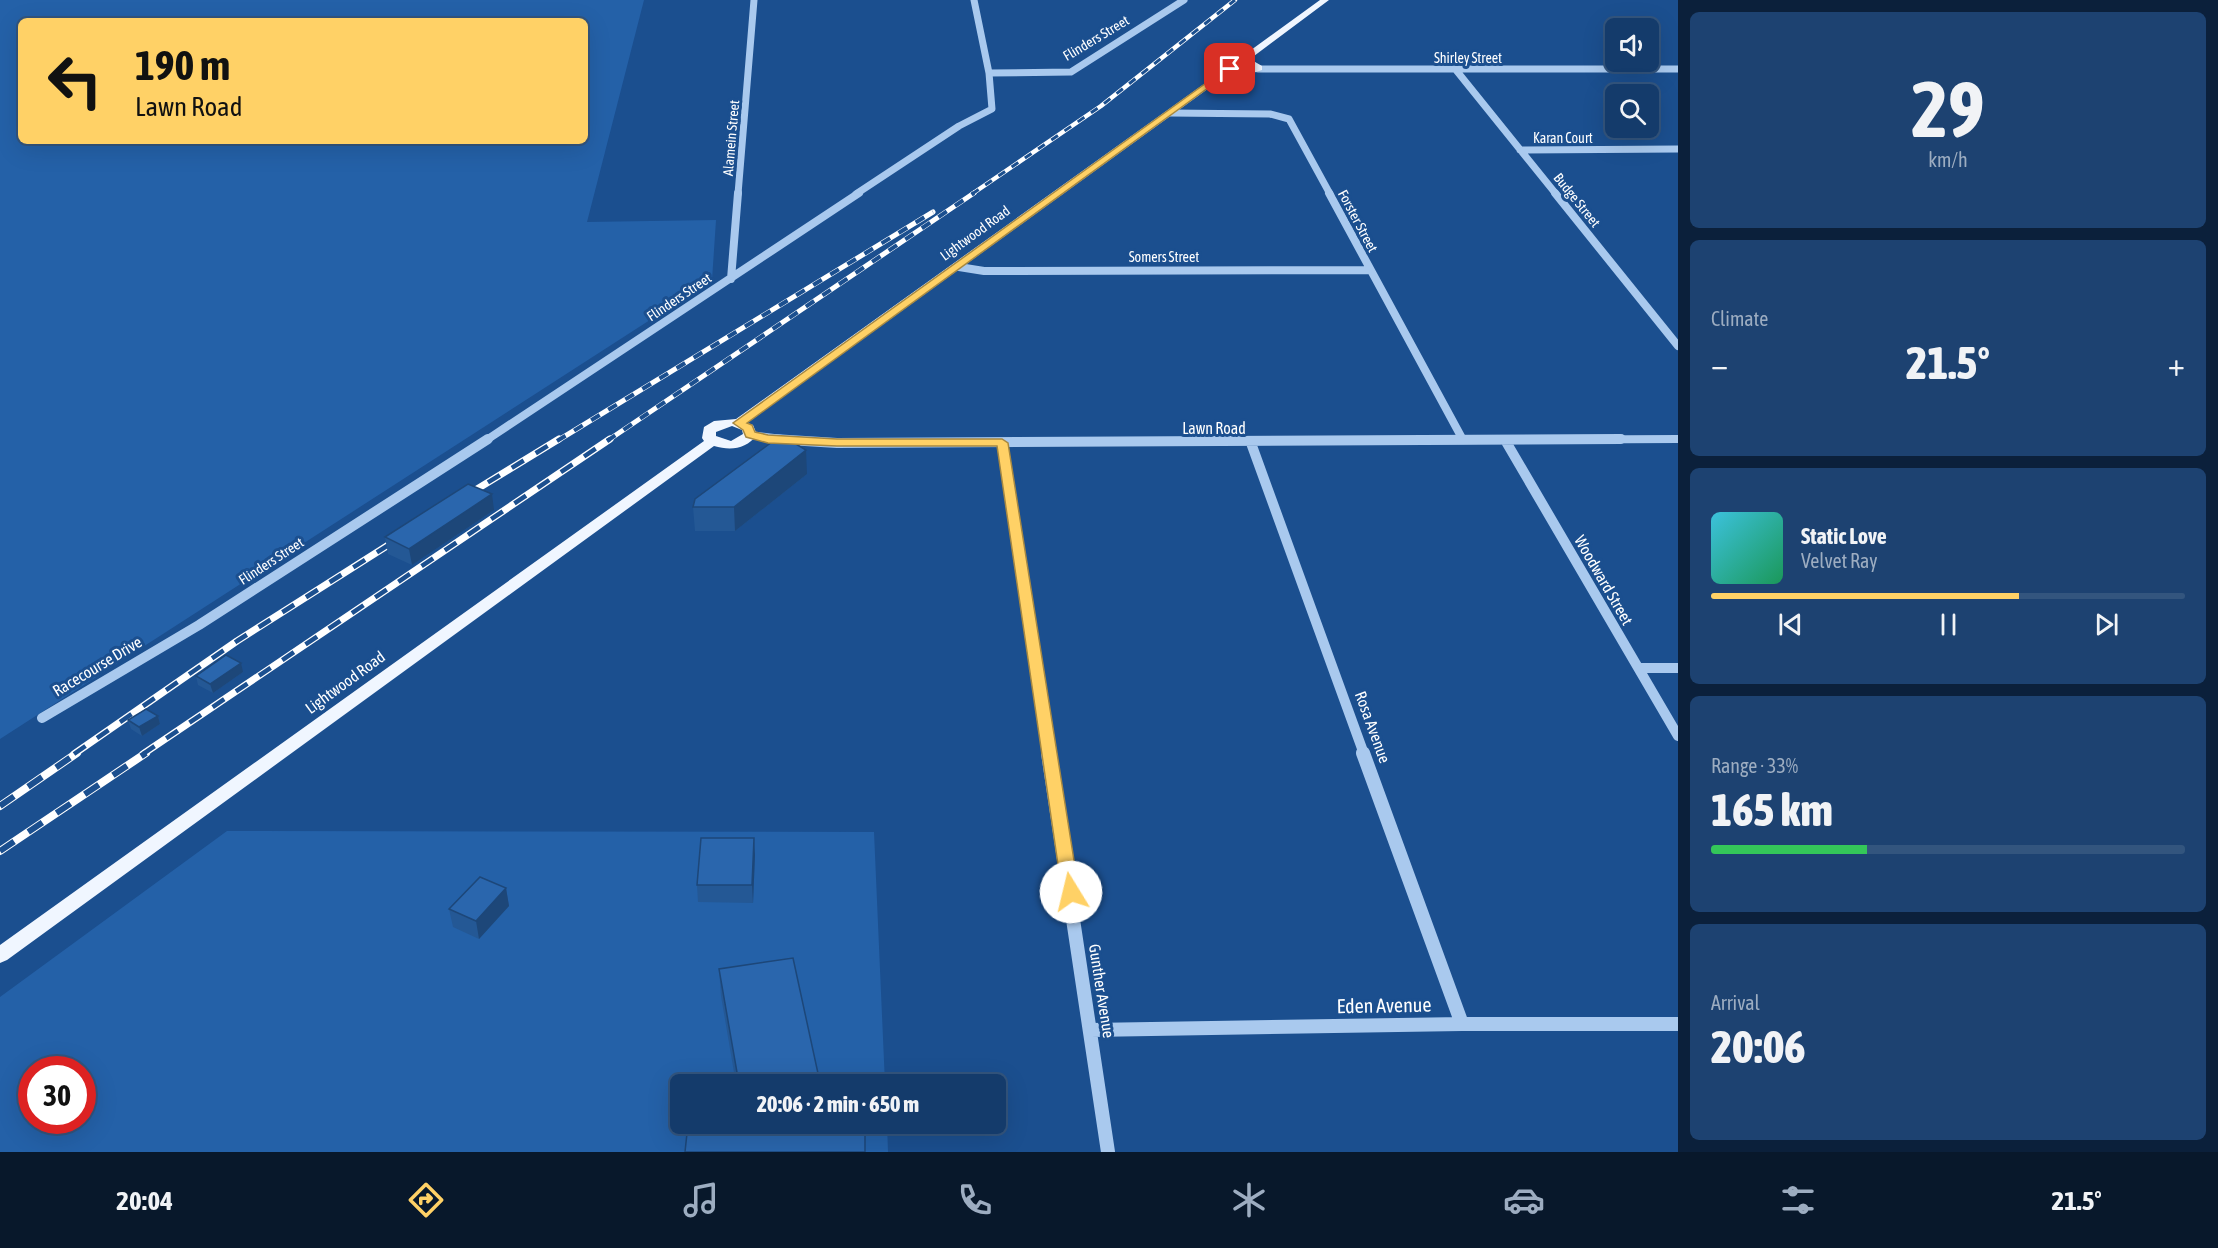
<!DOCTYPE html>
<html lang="en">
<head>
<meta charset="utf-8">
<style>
  body { margin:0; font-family:"Asap Condensed",sans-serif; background:#1d4271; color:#f1f3f6; height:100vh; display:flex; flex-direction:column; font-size:22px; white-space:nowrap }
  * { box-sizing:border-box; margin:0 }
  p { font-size:20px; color:#9dadc1 }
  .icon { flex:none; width:33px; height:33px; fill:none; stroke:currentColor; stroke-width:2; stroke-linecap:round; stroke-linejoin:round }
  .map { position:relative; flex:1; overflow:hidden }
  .drawer { display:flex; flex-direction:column; gap:12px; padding:12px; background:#0b203b; width:540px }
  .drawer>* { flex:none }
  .banner { position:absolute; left:18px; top:18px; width:570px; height:126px; border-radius:9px; box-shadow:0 6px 24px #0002,0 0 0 2px #33557e; background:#ffd166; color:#111; overflow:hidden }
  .controls { position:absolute; left:1605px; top:18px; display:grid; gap:12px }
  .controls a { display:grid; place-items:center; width:54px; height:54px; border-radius:9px; background:#143b6b; box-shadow:0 6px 24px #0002,0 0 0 2px #33557e; font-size:30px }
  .speed { position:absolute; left:18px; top:1056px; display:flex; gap:12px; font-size:30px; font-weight:700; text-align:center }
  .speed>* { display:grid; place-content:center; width:78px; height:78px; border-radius:50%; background:#143b6b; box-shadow:0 6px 24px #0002,0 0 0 2px #33557e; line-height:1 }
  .speed .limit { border:9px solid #d22; background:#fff; color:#111 }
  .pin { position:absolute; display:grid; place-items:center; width:51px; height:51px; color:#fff; margin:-26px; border-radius:12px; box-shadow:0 3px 9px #0006 }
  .me { position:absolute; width:66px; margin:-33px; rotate:351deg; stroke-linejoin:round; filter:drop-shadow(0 0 4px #0008) }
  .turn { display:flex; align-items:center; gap:21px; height:126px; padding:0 18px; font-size:27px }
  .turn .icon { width:78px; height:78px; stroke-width:2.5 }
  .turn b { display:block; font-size:42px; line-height:51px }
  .big { font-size:45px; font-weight:800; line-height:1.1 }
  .drawer .card { flex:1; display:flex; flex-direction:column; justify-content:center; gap:9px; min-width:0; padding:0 21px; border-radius:9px; background:#1d4271 }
  .drawer .dial { align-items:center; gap:0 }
  .dial b { font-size:78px; line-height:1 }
  .song { display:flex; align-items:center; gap:18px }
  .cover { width:72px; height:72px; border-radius:9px; background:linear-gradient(135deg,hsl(190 70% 55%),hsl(150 70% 35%)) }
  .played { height:6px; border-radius:3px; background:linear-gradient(90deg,#ffd166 65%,#33557e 65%) }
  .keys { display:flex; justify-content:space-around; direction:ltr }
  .heat { display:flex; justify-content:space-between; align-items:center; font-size:33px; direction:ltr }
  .charge { height:9px; border-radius:4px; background:linear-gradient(90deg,#34c759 33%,#33557e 0) }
  .trip { position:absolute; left:670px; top:1074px; width:336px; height:60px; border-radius:9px; background:#143b6b; box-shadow:0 6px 24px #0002,0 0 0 2px #33557e; font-weight:800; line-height:60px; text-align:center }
  .dock { display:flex; height:96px; justify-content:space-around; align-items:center; background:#08182b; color:#9dadc1 }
  .dock .icon { width:42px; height:42px }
  .dock .active { color:#ffd166 }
  .dock b { font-size:27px; color:#f1f3f6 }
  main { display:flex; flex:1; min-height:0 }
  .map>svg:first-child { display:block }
</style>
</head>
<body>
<main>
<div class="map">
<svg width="1678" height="1152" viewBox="0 0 1678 1152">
  <rect width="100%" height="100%" fill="#1b4f8f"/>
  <path fill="#2461a8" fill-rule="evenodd" d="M0,0H644L587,222L716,220L712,280L0,739ZM21,21H585V141H21Z
    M227,831L874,832L885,1084H681V1124H887L888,1152H0V997ZM32,1070H82V1120H32Z"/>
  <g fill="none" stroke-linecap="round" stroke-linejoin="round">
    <path stroke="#a9c9ee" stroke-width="7" d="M974,0L989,73
      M1258,69H1678
      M1456,70L1556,194
      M1170,113L1270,114L1289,119L1330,194
      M1520,150L1678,149
      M738,194L754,0
      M856,194L959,126L992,109L989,73L1071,72L1184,0"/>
    <path stroke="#a9c9ee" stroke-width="8" d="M1329,193L1463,440
      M1555,193L1678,346
      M959,267L984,271L1369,270
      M731,279L738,193
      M750,435L799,441
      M485,441L859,193
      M1306,441L1678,439"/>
    <path stroke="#a9c9ee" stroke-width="10" d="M773,439L837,443L1621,439
      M1505,440L1678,736
      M1002,443L1049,754
      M1251,443L1364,754
      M1639,668H1678
      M42,718L199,625L488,439"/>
    <path stroke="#a9c9ee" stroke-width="14" d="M1048,753L1108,1152
      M1363,753L1462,1024
      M1091,1030L1462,1024H1678"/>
    <path fill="#f0f6ff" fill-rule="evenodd" d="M1320,0H1329L1250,59L1262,66V70L1247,75L1231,72L747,423L753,425L757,435C746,449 731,451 714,446L7,960L0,963V945L704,441L702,438L704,427L714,421L736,419L1225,69L1221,65C1226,59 1232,58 1240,58ZM1234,64H1246L1253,68L1242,69L1232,65ZM732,426L742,430L743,434L731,441L716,436V432Z"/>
    <g stroke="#fff" stroke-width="4.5">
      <path id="rail-far3" d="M972,194L1101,106L1235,0"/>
    </g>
    <g stroke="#fff" stroke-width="5">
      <path id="rail-far2" d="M557,441L933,212
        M607,441L974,193"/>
    </g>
    <g stroke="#fff" stroke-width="7">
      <path id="rail-far1" d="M464,497L559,439
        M74,754L237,641L401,537
        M143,754L610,439"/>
    </g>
    <g stroke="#fff" stroke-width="8">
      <path id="rail" d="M0,806L77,753
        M0,851L146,753"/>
    </g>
    <use href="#rail-far3" stroke="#1b4f8f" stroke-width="3" stroke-dasharray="8" stroke-linecap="butt"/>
    <use href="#rail-far2" stroke="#1b4f8f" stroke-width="4" stroke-dasharray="10" stroke-linecap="butt"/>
    <use href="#rail-far1" stroke="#1b4f8f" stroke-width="4.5" stroke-dasharray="14" stroke-linecap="butt"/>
    <use href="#rail" stroke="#1b4f8f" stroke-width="6" stroke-dasharray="17" stroke-linecap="butt"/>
  </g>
  <path fill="#245895" d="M807,474L735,531H695L693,507Z
    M494,510L412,565L388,554L385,537Z
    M243,672L213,693L198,685L196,676Z
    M158,716L160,724L142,736L131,729L128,720Z
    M755,855L753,903L698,902L697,885Z
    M506,888L509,906L479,939L453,927L449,909Z
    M719,969L819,1078V1084H736L721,996Z"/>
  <path fill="#1d4779" d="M806,450L807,474L735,531L734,507Z
    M492,494L494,510L412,565L409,549Z
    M241,663L243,672L213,693L210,684Z
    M158,716L160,724L142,736L139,727Z
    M754,838L755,855L753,903L752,885Z
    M506,888L509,906L479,939L476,921Z"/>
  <path fill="#2a66ad" stroke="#1d4779" stroke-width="1.5" d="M791,441L806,450L734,507H693L695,499L772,442Z
    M468,484L492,494L409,549L385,537Z
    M226,655L241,663L210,684L196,676Z
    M146,709L158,716L139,727L128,720Z
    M701,838H754L752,885H697Z
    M480,877L506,888L476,921L449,909Z
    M793,958L819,1078L782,1084H739L719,969Z
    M688,1124H865V1152H685Z"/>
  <path fill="#ffd166" stroke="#a68842" stroke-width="1.5" d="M1227,68L1234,69L747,423L752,425L755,432L768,435L837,439H1002L1008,443L1079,892L1077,897H1065L1062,892L997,446H837L768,443L746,437L743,430L733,423Z"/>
  <g text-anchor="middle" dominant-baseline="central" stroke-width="6" stroke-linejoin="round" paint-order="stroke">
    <g font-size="14" fill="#fff" stroke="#1b4f8f">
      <text transform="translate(1096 38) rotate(-31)">Flinders Street</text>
      <text x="1468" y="58">Shirley Street</text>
      <text transform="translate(731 138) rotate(-85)">Alamein Street</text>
      <text x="1563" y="138">Karan Court</text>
      <text transform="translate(1577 200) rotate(51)">Budge Street</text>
      <text transform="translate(1358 221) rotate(62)">Forster Street</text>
      <text transform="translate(975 233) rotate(-36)">Lightwood Road</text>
      <text x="1164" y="257">Somers Street</text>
      <text transform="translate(679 297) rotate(-34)">Flinders Street</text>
      <text transform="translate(271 561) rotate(-33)">Flinders Street</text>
    </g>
    <g font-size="16" fill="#fff" stroke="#1b4f8f">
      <text x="1214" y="428">Lawn Road</text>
      <text transform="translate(1604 580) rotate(60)">Woodward Street</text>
      <text transform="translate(97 666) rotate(-31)">Racecourse Drive</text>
      <text transform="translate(345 682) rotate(-36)">Lightwood Road</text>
      <text transform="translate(1373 727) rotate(70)">Rosa Avenue</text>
      <text transform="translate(1102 991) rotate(81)">Gunther Avenue</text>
    </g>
    <g font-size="20" fill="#fff" stroke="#1b4f8f">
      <text transform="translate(1384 1005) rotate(-1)">Eden Avenue</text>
    </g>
  </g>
</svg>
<div class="controls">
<a><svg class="icon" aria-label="sound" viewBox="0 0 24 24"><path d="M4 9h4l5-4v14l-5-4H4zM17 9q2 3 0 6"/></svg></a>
<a><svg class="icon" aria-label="search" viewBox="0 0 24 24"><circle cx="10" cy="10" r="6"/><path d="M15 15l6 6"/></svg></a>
</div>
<div class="speed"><div class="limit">30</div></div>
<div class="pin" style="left:1230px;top:69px;background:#d93025"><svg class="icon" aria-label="arrive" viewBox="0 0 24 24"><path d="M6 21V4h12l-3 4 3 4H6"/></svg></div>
<svg class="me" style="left:1071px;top:892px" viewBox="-20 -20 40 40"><circle r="19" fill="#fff"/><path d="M0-13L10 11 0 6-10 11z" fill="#ffd166"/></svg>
<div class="trip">20:06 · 2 min · 650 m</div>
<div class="banner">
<div class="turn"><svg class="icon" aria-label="left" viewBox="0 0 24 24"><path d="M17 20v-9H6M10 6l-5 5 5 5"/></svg><div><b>190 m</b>Lawn Road</div></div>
</div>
</div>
<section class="drawer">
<div class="card dial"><b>29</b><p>km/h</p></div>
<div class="card"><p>Climate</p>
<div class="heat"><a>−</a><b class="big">21.5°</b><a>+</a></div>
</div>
<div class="card">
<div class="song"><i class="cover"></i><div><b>Static Love</b><p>Velvet Ray</p></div></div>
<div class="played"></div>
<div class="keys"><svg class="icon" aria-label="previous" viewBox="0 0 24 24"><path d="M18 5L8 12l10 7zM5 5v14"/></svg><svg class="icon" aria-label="pause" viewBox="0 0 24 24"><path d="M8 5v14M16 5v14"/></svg><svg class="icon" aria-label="next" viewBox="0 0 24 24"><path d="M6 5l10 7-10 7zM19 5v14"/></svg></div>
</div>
<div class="card"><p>Range · 33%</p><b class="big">165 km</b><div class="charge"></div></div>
<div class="card"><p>Arrival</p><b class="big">20:06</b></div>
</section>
</main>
<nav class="dock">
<b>20:04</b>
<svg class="icon active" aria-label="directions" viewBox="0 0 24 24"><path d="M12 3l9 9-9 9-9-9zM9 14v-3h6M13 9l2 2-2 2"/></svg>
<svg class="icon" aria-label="music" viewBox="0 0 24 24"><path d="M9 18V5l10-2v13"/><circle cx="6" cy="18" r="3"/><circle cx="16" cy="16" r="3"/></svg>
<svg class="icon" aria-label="phone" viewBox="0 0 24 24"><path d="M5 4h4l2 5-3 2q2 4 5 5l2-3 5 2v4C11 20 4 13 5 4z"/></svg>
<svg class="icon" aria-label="climate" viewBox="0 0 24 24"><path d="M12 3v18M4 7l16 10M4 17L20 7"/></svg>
<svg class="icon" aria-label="car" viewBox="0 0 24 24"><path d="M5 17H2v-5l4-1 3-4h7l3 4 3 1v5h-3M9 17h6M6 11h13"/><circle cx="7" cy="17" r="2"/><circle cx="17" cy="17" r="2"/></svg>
<svg class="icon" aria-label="filters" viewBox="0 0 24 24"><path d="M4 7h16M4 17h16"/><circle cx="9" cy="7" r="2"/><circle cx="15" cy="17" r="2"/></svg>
<b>21.5°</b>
</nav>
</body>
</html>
